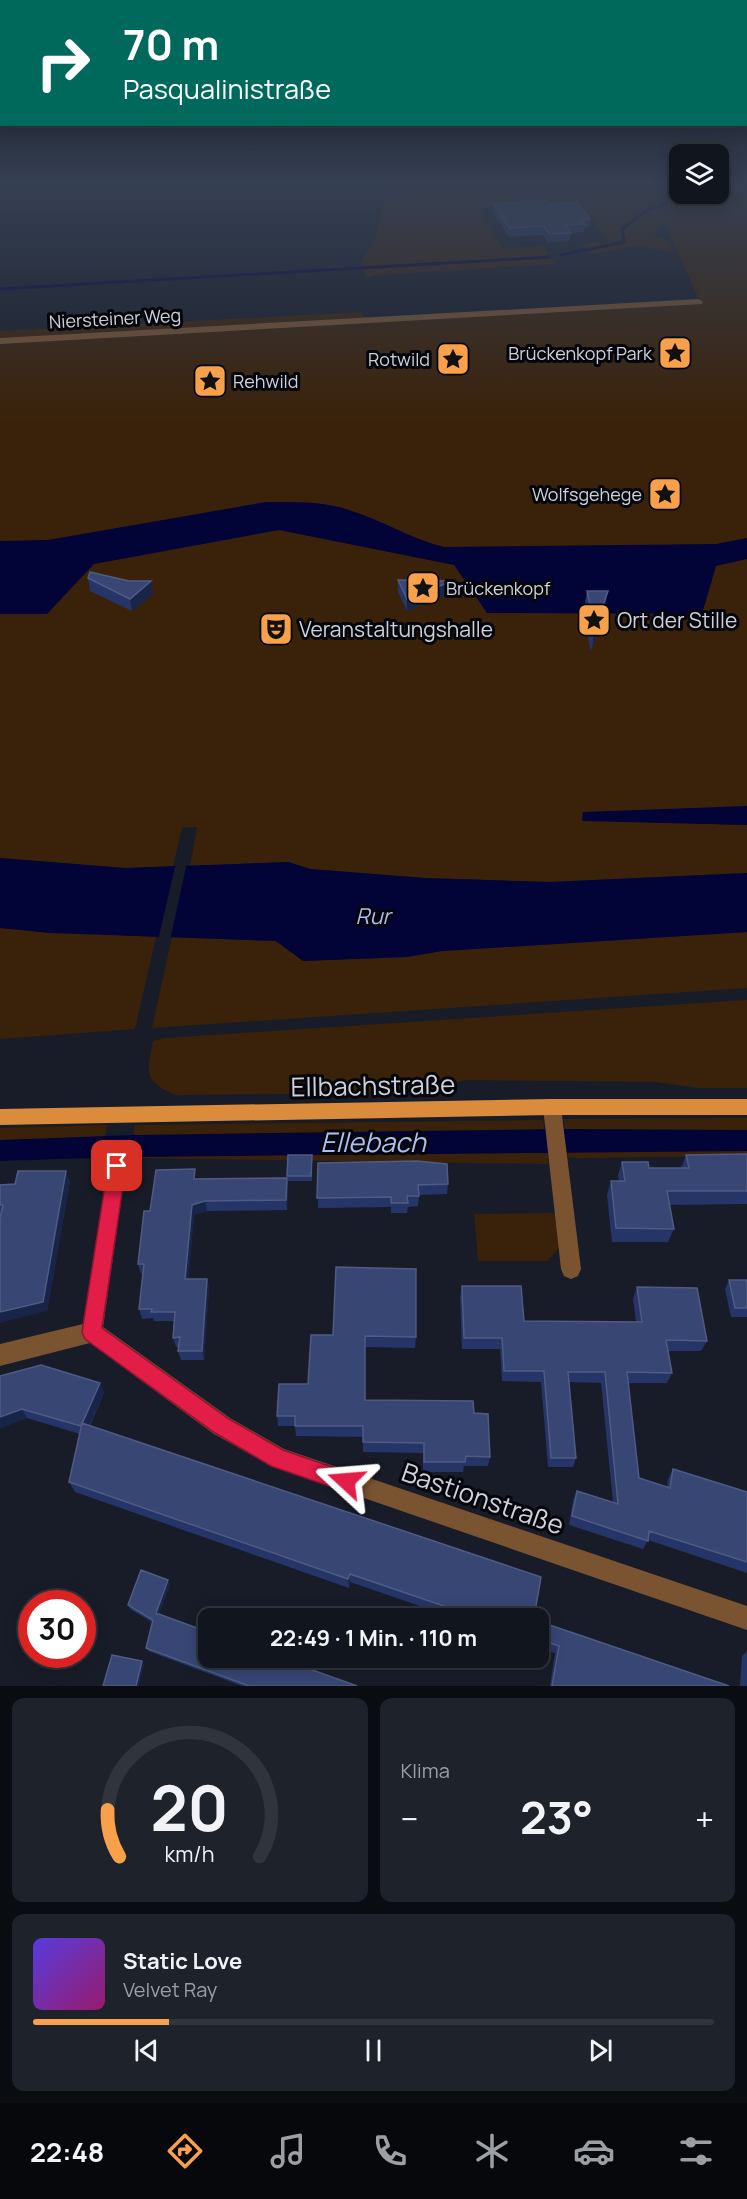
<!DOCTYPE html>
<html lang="de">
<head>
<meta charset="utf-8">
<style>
  body { margin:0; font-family:Manrope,sans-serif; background:#1e222b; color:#f1f3f6; height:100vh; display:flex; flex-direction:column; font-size:22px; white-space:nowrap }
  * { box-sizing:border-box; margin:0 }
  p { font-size:20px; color:#9c9fa4 }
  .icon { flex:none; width:33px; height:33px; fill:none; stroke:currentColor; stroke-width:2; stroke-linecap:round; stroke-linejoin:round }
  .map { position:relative; height:1686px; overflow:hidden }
  .details { display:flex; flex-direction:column; gap:12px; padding:12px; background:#090c10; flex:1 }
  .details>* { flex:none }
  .guide { position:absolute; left:0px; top:0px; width:747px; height:126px; box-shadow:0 3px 15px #0003,0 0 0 2px #30343c; background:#00695c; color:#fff; overflow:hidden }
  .tools { position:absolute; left:669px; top:144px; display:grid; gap:12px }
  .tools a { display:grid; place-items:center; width:60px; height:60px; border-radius:12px; background:#11151e; box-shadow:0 3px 15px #0003,0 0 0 2px #30343c; font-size:30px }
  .speed { position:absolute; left:18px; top:1590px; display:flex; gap:12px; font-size:30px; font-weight:700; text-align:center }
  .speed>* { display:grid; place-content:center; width:78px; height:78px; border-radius:50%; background:#11151e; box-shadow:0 3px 15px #0003,0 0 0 2px #30343c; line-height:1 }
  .speed .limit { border:9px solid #d22; background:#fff; color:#111 }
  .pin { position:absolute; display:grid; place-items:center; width:51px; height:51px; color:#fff; margin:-26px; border-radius:12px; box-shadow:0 3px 9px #0006 }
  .me { position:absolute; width:66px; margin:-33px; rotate:289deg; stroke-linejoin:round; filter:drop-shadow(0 0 4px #0008) }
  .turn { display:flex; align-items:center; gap:21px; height:126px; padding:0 24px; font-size:27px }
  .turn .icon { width:78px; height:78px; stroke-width:2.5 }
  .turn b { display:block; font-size:42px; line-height:51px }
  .big { font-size:45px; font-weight:700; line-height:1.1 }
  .details .widget { flex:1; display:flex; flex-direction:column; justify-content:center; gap:9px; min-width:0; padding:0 21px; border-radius:12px; background:#1e222b }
  .details .dial { align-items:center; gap:0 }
  .dial svg { height:156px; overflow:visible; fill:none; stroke:#30343c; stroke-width:7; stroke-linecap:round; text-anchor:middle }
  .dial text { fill:#f1f3f6; stroke:none }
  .song { display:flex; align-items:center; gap:18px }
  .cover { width:72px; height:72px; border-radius:9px; background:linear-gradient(135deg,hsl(250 70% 55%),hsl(320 70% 35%)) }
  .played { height:6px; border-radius:3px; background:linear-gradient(90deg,#f8a14a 20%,#30343c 20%) }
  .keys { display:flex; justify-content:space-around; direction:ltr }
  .heat { display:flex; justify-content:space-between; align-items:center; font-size:33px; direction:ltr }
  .details .tiles { flex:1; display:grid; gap:12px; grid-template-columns:1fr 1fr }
  .widget:last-child { grid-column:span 2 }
  .trip { position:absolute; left:198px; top:1608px; width:351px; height:60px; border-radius:12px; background:#11151e; box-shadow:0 3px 15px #0003,0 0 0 2px #30343c; font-weight:700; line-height:60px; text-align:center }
  .menu { display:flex; height:96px; justify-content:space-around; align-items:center; background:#07080c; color:#9c9fa4 }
  .menu .icon { width:42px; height:42px }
  .menu .on { color:#f8a14a }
  .menu b { font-size:27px; color:#f1f3f6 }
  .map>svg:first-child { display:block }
</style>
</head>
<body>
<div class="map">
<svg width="747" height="1686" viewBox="0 0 747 1686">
  <rect width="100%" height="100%" fill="#171c28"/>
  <path fill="#3a220a" d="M392,184H679L680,194H718L719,184H747V811L582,820L747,825V873L550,882L425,878L310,869L288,862L190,866L197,827L182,828L173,866L125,868L0,858V331L361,312L368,321L700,302L664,222L653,235L668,241L674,250L672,252L637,246L590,254L583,244L609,242L581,204L479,208L502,248L543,246L555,264L376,275L367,278L360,262L374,243L389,186Z
    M0,928L156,937L135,1029L0,1039Z
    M747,932V988L152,1028L172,937L276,941L303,961L407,957L442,951Z
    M747,1000V1088H699L656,1082L465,1080L411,1093L176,1095C143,1081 147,1073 153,1041L165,1038Z
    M747,1118V1156L568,1158L564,1119Z
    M543,1120L549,1164L130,1158L135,1125Z
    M107,1125L101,1158L0,1161V1128Z
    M553,1213L557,1216L561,1245L548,1261H478L474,1214Z"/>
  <path fill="#020337" d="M266,502C294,502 323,501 349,510C382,520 411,539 444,547L716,544L747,538V559L716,566L702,614L487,613L454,565L279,530L94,564L47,614H0V541L48,540Z
    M747,806V825L582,821L583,812Z
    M0,858L125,868L288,862L310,869L425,878L550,882L747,873V932L442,951L407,957L303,961L276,941L50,933L0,928Z
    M565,1129L747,1130V1151L129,1157L0,1161V1140L134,1135Z"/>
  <path fill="#171c28" d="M176,863H187L170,940H158Z"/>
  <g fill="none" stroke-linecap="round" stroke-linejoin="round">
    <path stroke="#020337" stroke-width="3" d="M561,255L624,242L622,229L646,211L666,204L668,200L666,184
      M0,289L550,257"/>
    <path fill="#7a5431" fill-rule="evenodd" d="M699,299L703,302L702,304L0,344V338Z
      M552,1099L558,1101L561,1107L581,1269L578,1276L571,1279L564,1276L561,1269L543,1107L546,1101Z
      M117,1157L124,1160L126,1166L103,1327L230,1418L284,1449L747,1606V1630L271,1466L214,1434L90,1343L0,1366V1344L83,1324L108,1166L110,1160Z"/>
    <path fill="#da8b3b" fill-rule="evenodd" d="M552,1099H747V1115H552L0,1125V1109Z"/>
  </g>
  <path fill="#253567" d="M547,203L590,219L589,227L584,228V232L571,233L570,241L548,243L543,235L509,237L493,212L494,204Z
    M88,578L129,581L153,594L132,611L90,591Z
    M398,580L451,594L407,611L398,592Z
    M587,591L604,613L591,652L583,613Z
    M747,1154V1204L669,1205L674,1229L668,1242H612L607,1195L611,1181H619L618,1175L622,1162L649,1168H681L686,1155Z
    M312,1161V1181H288L287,1176Z
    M318,1163L448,1184L447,1194L419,1195L418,1206L408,1207L407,1213H391V1207L318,1208Z
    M287,1178L288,1188L287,1210L207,1211L194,1215L188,1279H207L209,1288L204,1360H181L178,1351L179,1347H176L173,1338L174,1321H154L153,1318L142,1319L139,1309L143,1273L141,1274L138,1264L150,1211L197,1179Z
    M70,1181L47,1311L0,1216V1185Z
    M729,1280H747V1317H731L725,1289Z
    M462,1286L524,1321L636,1322L633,1299L637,1287L707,1341L701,1351H668L672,1373L667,1383H628L639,1478L667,1487L668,1479L673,1469L747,1492V1573L648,1540L643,1549L569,1525L573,1500L577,1491L613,1502L601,1383L569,1382L576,1458L573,1467H548L541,1382L502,1381L500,1349H462L460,1297Z
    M311,1335L416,1337L415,1348L365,1347V1400L474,1413L490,1457L488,1466H464L463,1472H423V1453L363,1452V1437L296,1436L295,1426H278L277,1416L308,1384Z
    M0,1376L100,1383L104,1393L90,1426L534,1618H455L350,1582L349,1588L75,1492L69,1482L80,1434L27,1418L0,1428Z
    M170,1584L159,1614L357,1686H242L148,1651L146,1648L152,1622L130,1609L128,1605Z
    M538,1621L729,1686H550L555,1653L538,1648Z
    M747,1651V1686H740L742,1656Z"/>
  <path fill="#182448" d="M151,581L153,594L132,611L130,599Z
    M452,581L451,594L407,611V599Z
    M608,591L604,613L591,652L595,629Z
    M66,1171L70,1181L47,1311L0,1323V1312Z
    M287,1178L288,1188L287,1210L286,1200Z
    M205,1201L207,1211L194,1215L188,1289L185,1279L192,1205Z
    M207,1279L209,1288L204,1360L202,1351Z
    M100,1383L104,1393L85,1435L81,1426Z
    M22,1409L27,1418L0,1428V1417Z
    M350,1574V1582L349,1588L348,1579Z
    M168,1580L170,1584L158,1616L156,1613Z
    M142,1661L144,1664L139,1686H136Z"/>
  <path fill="#374673" stroke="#4f5b83" stroke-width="1.5" d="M545,200L547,203L553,204L577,202L590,219L581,220L585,224L565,225L571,233L549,234L544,226L509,228L494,204Z
    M90,572L129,581H151L130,599L88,578Z
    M398,580L452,581L407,599Z
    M587,591H608L595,629Z
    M747,1154V1191H667L674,1229L616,1228L611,1181H625L622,1162H648L649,1168H689L686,1155Z
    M288,1155H312L311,1176H287Z
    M417,1161L447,1164L448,1184L418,1185L419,1196H407L408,1203H391V1197L317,1198L318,1163Z
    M195,1169L194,1179L287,1178L286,1200L205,1201L192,1205L185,1279H207L202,1351H178L180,1337L173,1338L175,1312H151L152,1309H139L144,1264H138L144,1211H150L156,1170Z
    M18,1171H66L43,1302L0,1312V1218L3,1205H0V1185L15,1184Z
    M336,1267L416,1269V1337L365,1336V1400L473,1401L474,1413L488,1414L490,1457L466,1456L465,1462H424V1443L363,1442V1426H295V1416H277L279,1384H308L311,1335H333Z
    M729,1280H747V1308H735Z
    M462,1286H521L524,1321L642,1322L637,1287L697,1288L707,1341L666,1340L672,1373L627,1372L639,1478L670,1488L673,1469L747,1492V1562L649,1531L648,1541L572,1516L577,1491L618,1504L605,1372H568L576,1458H551L544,1371H504L502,1338H464Z
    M41,1365L100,1383L81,1426L22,1409L0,1417V1376Z
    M82,1423L541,1577L534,1618H479L350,1574L348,1579L69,1482Z
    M141,1570L168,1580L156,1613L208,1632V1658H279L357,1686H249L146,1648L153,1620L128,1605Z
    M538,1621L729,1686H552L559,1646L538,1639Z
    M112,1655L142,1661L136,1686H103Z"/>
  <linearGradient id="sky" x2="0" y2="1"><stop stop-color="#0d0f16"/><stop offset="0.44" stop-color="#364053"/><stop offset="1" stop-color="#364053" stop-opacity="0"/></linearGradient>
  <rect width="747" height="420" fill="url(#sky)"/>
  <path fill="#e11d48" stroke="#92132f" stroke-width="1.5" d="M117,1159L123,1161L126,1166L102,1328L229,1419L283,1450L353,1474L356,1481L353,1489L346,1492L271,1466L215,1433L85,1339L82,1332L108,1166L111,1161Z"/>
  <defs>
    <g id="sight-square" transform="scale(1.725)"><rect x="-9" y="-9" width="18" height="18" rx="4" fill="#f8a14a" stroke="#05060b"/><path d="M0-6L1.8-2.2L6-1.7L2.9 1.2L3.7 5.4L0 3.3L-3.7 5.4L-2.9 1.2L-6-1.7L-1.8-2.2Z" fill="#111"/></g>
    <g id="theatre-square" transform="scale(1.725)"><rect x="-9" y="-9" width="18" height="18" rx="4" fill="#f8a14a" stroke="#05060b"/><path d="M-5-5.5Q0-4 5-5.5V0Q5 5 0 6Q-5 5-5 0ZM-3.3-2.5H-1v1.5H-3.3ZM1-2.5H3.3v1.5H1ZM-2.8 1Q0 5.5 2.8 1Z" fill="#111"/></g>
  </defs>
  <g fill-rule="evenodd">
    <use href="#sight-square" x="675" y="353"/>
    <use href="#sight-square" x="453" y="359"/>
    <use href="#sight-square" x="210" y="381"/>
    <use href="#sight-square" x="665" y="494"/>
    <use href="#sight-square" x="423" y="588"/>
    <use href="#sight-square" x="594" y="620"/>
    <use href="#theatre-square" x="276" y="629"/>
  </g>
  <g text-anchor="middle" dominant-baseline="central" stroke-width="6" stroke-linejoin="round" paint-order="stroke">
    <g font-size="18" fill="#ced1da" stroke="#05060b">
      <text transform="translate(115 318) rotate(-3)">Niersteiner Weg</text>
    </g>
    <g font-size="18" fill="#ced1da" stroke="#05060b" text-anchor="end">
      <text x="652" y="353">Brückenkopf Park</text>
      <text x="430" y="359">Rotwild</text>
      <text x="233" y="381" text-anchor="start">Rehwild</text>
      <text x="642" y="494">Wolfsgehege</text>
      <text x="446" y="588" text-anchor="start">Brückenkopf</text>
    </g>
    <g font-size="21" fill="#ced1da" stroke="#05060b" text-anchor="start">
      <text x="617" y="620">Ort der Stille</text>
      <text x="299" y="629">Veranstaltungshalle</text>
    </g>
    <g font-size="22" font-style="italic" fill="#aabff2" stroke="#05060b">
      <text x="373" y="916">Rur</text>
    </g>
    <g font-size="26" fill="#ced1da" stroke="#05060b">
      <text transform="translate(373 1085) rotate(-1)">Ellbachstraße</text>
      <text transform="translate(483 1498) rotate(19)">Bastionstraße</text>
    </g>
    <g font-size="27" font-style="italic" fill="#aabff2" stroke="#05060b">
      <text x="373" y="1141">Ellebach</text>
    </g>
  </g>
</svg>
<div class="tools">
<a><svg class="icon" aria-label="layers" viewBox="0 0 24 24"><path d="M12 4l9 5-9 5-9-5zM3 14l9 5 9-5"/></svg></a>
</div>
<div class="speed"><div class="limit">30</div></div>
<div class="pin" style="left:117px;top:1166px;background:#d93025"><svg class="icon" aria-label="arrive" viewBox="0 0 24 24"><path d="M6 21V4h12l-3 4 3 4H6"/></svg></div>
<svg class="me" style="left:346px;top:1481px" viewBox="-20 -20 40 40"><path d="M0-17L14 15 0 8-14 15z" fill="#e11d48" stroke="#fff" stroke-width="4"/></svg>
<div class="trip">22:49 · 1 Min. · 110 m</div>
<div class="guide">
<div class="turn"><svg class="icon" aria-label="right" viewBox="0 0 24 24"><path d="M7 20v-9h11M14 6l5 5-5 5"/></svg><div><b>70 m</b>Pasqualinistraße</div></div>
</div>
</div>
<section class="details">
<div class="tiles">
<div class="widget dial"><svg viewBox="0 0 100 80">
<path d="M14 69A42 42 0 1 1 86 69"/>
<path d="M14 69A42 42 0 0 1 8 45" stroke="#f8a14a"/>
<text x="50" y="56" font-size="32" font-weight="700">20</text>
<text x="50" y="72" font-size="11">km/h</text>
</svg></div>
<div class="widget"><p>Klima</p>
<div class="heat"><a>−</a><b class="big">23°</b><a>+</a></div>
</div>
<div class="widget">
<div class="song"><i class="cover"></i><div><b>Static Love</b><p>Velvet Ray</p></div></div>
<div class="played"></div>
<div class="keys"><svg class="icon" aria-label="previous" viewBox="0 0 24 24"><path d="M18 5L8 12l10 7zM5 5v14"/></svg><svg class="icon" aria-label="pause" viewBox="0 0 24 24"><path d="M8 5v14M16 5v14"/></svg><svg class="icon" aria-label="next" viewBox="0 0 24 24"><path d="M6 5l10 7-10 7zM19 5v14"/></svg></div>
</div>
</div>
</section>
<nav class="menu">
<b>22:48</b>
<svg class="icon on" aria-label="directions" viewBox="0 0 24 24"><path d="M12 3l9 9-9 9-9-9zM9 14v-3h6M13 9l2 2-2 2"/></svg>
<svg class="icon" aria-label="music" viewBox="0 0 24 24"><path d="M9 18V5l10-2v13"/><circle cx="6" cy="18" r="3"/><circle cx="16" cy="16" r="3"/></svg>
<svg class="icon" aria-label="phone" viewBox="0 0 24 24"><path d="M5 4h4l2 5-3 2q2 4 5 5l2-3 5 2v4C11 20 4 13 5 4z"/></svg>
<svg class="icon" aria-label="climate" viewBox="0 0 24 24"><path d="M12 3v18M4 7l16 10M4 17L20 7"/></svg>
<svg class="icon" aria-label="car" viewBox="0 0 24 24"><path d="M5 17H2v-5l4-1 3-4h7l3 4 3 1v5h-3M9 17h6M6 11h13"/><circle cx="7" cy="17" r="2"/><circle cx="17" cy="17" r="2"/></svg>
<svg class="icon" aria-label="filters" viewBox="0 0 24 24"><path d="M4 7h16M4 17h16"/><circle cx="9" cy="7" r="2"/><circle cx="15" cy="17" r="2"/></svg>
</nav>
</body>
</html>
